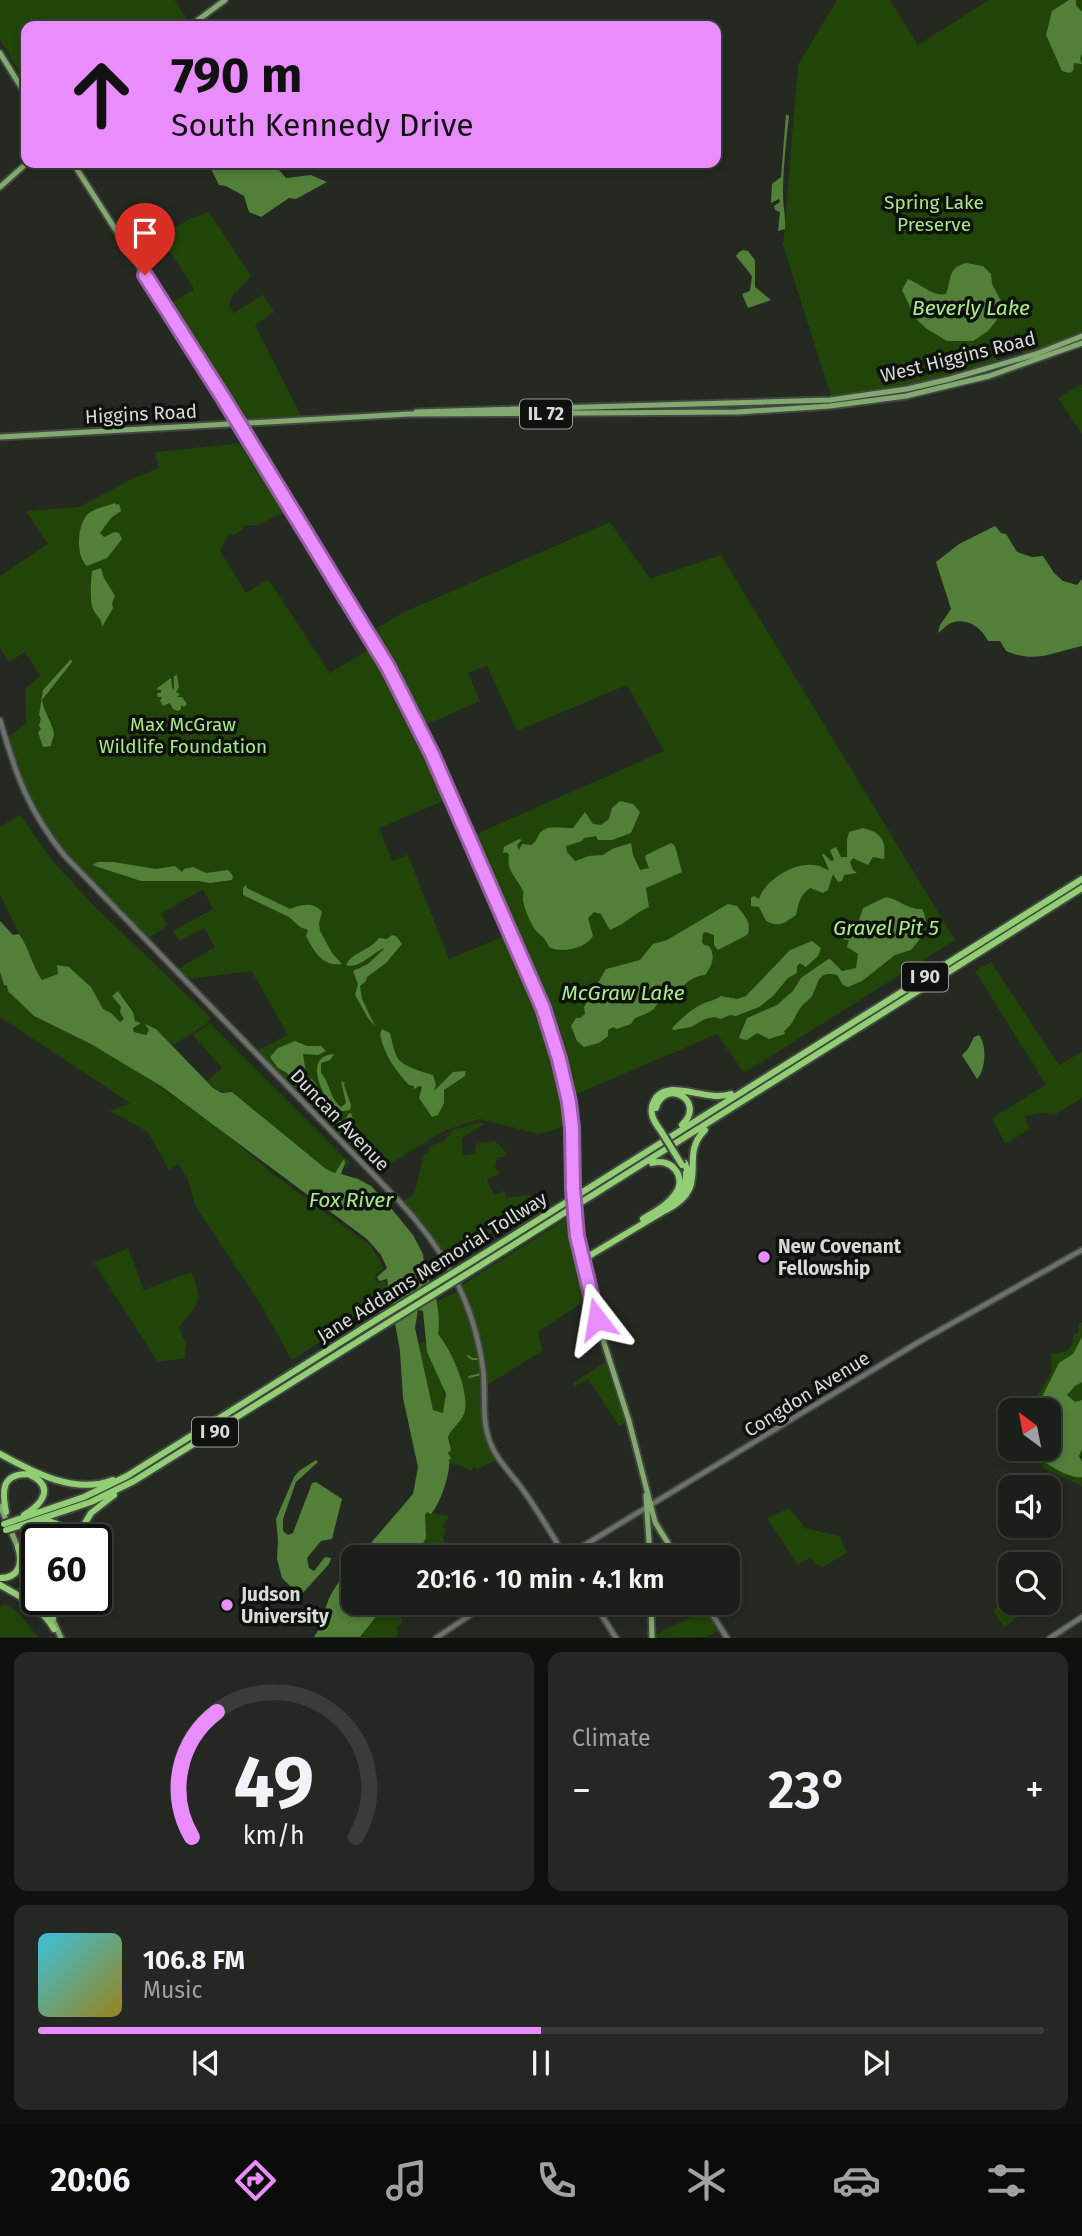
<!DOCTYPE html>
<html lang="en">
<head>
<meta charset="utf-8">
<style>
  body { margin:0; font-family:"Fira Sans",sans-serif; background:#242722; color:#f1f3f6; height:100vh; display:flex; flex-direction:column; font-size:26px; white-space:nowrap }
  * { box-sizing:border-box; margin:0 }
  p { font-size:23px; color:#a0a2a2 }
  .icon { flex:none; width:38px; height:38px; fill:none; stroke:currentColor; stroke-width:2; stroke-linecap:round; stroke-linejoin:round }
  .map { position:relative; height:1638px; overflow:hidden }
  .sheet { display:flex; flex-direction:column; gap:14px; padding:14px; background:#0f110e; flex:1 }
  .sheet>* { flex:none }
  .banner { position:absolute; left:21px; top:21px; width:700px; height:147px; border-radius:14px; box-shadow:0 4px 10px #0003,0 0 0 2px #393d38; background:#e98dfe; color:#111; overflow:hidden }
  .needle { width:46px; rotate:328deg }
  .controls { position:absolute; left:998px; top:1398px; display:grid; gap:14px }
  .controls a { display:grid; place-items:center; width:63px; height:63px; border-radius:14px; background:#1b1f19; box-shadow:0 4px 10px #0003,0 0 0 2px #393d38; font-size:35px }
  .speed { position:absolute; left:21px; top:1524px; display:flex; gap:14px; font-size:35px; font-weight:700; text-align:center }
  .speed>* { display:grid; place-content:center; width:91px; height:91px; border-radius:50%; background:#1b1f19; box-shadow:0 4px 10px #0003,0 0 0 2px #393d38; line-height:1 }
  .speed .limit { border:4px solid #111; border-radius:10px; background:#fff; color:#111 }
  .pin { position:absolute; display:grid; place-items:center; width:60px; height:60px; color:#fff; margin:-72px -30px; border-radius:50% 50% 50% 0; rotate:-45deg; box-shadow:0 0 7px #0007 }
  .pin .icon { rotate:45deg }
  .me { position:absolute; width:77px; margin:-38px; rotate:346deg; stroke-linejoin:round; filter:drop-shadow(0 0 5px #0008) }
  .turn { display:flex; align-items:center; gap:24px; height:147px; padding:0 35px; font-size:32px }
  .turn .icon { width:91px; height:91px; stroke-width:2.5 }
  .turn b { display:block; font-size:49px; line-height:60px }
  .big { font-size:52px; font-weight:600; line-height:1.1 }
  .sheet .tile { flex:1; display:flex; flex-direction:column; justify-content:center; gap:10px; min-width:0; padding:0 24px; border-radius:14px; background:#242722 }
  .sheet .dial { align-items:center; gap:0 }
  .dial svg { height:182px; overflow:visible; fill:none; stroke:#393d38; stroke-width:7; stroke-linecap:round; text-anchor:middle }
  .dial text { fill:#f1f3f6; stroke:none }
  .song { display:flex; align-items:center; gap:21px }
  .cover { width:84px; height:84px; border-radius:10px; background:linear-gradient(135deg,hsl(190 70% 55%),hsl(50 70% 35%)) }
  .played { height:7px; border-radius:4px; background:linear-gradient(90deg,#e98dfe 50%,#393d38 50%) }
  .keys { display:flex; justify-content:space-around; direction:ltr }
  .heat { display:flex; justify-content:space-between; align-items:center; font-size:38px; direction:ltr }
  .sheet .tiles { flex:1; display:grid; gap:14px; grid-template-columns:1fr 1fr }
  .tile:last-child { grid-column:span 2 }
  .trip { position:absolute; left:341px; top:1545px; width:399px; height:70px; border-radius:14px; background:#1b1f19; box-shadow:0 4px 10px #0003,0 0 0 2px #393d38; font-weight:600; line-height:70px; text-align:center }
  .menu { display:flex; height:112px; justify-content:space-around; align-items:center; background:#0b0c0a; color:#a0a2a2 }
  .menu .icon { width:49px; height:49px }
  .menu .on { color:#e98dfe }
  .menu b { font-size:32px; color:#f1f3f6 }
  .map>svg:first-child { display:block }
</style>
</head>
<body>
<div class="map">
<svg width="1082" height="1638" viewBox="0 0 1082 1638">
  <rect width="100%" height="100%" fill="#242921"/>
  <path fill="#214508" d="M0,0H175L189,22L183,26H26V83L0,40Z
    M837,0H890L918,45L989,0H1082V334L1026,355L1016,348L993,350L998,363L948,377L877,392L831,396L783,245L798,65Z
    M209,212L251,276L232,297L229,306L234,313L263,295L274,312L255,325L301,416L242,420L237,415L167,306L194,289L161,237L189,219Z
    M1082,384V434L1058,398Z
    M243,443L288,511L257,525H244L243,530L236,534H229L220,551L246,593L268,579L330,673L373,647L408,712L448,799L379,828L392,861L408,855L449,959L514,932L472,836L664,751L627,685L517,731L487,666L468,673L480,701L423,726L372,631L404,612L610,522L650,579L721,555L955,940L744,1073L717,1034L565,1099L568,1126L538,1134L479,1119L444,1131L375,1173L256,1051L288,1035L252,971L187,979L178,969L215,947L204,928L179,941L173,931L213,909L203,889L161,914L167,926L148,938C113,902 73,868 45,827C26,800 16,767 8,737L26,724L25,689L40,676L25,652L9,662L0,648V576L48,544L26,511L79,507L136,477L159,468L155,452Z
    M20,815L52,860L95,907L210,1017L208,1023L175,1044H171L156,1029L149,1030L146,1035L134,1032L135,1021L133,1011L122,995L116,1002L121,1007L124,1019L120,1022L110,1013L103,1009L91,987L69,967L55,976L42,980L0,895V827Z
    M991,962L1059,1065L1082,1052V1098L1054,1115L1044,1113L1025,1116L1029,1129L1007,1143H1005L992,1118L1046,1085L975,971Z
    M0,972L4,985L34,1016L91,1044L129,1065L219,1128L272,1173L371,1246L384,1269L376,1273L375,1279L378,1283L383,1280L389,1287L391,1308L381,1313L369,1311L292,1360L261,1305L196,1207L187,1178L178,1164L169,1170L148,1132L110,1111L130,1103L0,1017Z
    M210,1023L350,1163L335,1173L326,1169L232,1092C220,1093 215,1089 207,1081L222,1068L193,1035Z
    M481,1122L485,1124L462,1138L463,1155L475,1154L476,1144L495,1141L507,1153L503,1157H497L495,1166L499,1174L487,1180L494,1195L504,1191L506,1198L529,1195L532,1197L520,1208L522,1213L448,1260L431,1234L403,1202L414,1194L424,1155L428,1153L430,1146L444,1141L453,1130Z
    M569,1217L581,1277L588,1299L539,1331L538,1335L543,1350L487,1385L478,1329L462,1285Z
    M128,1248L144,1290L191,1272C205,1302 197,1305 179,1327L186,1345L185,1358L158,1362L94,1263Z
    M460,1290L469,1310L481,1358L484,1420L498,1460L477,1469L474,1466L471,1471L462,1466L448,1463L451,1441L448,1437C452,1429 459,1422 462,1412C470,1387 451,1352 438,1334V1301Z
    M1079,1323H1082V1454L1080,1457L1082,1459V1486L1043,1468L1029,1449H1048V1410H1036L1030,1406L1052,1372L1051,1354L1067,1351L1073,1343L1074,1333H1078Z
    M426,1342C428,1367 453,1388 443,1413L433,1410L418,1344Z
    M605,1362H607L627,1422L619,1426L588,1379L575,1386L573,1383Z
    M789,1508L805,1528L840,1536L847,1553L822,1567L815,1564L810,1557L798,1565L767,1518Z
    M427,1512L449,1516L442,1527L446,1530L443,1539L454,1557L415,1558L426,1538L424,1515Z
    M1010,1598V1603H1024L1028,1610L1004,1627L993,1610Z
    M387,1603H407L401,1619L403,1622L396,1627L399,1634L394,1637L360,1638Z
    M5,1604L18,1612L38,1637H0V1607Z
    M706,1609L720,1630L707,1637L655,1638V1635Z"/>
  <path fill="#528039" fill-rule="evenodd" d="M1069,0H1076V5L1082,12V53L1080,59L1082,64L1074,63L1073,71L1069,73L1062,71L1046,35L1052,11Z
    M786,114L789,116C786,143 783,169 783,195C783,207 786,218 785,229L778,231L780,212L775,210L774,206L780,202L779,199L771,203L772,184L781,177Z
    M208,163H280L279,170L286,178L311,175L327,182L296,199L289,198L261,217L249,212L244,196L226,186L219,185Z
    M743,250L748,251L755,260V287L771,300L748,308L742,294L750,291L752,276L736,256L739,252Z
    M966,263L983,266L991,274L992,284L1001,301L1000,311L996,321L988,331L973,341H947L927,329L916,319L902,290L908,279C920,283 932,297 946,294C952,279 947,268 966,263Z
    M115,503L116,505L119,504L121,511L111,518L100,533L104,537L115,532L119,533L122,539L107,558L87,566C75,556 77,523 89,513C96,508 107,506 115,503Z
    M995,526L1001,533L1006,534L1017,552L1032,557L1043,556L1054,573L1063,581L1077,585L1082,579V646C1052,652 1037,664 1006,651L1000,641H988C981,627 967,617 951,623C946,625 943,630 938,633L940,625L951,609L936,562L959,544Z
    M101,568L104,578L115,596L112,603L113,608L102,627C102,617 94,615 92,606C90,598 91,578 92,571Z
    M71,659L72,662L42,700C43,710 54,726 54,735C53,739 51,743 51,746L43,747L38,732L41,729L39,726L41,718L39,715L43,690Z
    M177,675L179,687L176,692L180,694L177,697H182L187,704L184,707L181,705V709L178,711L173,709L170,703L163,706L160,701L162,697H158L157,693H161V690L156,689L171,678L172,688L174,689V676Z
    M620,801L633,804L640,812L631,833L612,840H598L596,836L584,838L582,841L566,846L567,852L575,861L589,856L603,855L612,849L631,843L633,855L640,870L649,868L645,858L646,855L671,843L675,846L682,872L646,888L649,907C635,913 625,924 610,930L601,914L594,912L588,918L593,936C586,948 562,954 549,947C543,933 538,936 533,926C529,919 524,908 523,900C522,896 525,893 522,889C516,877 506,870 509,855L507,852L503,853L504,847L519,839L522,840L517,845L519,850L522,844L531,845C538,841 537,835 542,831C550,824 564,829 573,828L585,812L593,824L601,825L609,819L612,808Z
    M863,828C882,833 886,840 884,859L873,857L868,865L853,858L850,862L853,870L857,873L844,875L842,881L838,882L833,874L828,890L823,893L810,888C799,896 799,903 796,915C784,923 780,928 766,921L759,907L751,906V898L754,896L759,899C765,880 794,862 814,865C820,865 824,869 829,870L822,854H824L831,861L834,860L830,850L836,847L841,857H847V840L849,832Z
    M98,862H113L156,869L175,866L182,872L184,869L193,867L206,873L228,870L233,876L232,880L210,883L199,881H141L92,865Z
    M246,885L247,888L290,909C302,905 312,901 322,912L319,923L320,931L332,953L342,964C322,967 314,951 306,936L308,930L300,927L289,917L243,895V888Z
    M886,897C900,900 908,910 922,909C931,924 922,938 911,950L895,955L862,981L848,987L843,985L837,975C818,971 819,981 813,994C811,999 805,1002 801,1007C795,1015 793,1025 784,1031L785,1034L769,1039L757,1033L747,1040L741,1039L739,1037L747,1018L777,1005L793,991L801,978L827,960L830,959L842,971L856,968L858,954L847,947L849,940H845L841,931L844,926L858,923L863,908Z
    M728,904L737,906C744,915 753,924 747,935L718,950L714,945V935L706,932L703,933L702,942L704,945L709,946C716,956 712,966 705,975C687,976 682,994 662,992C656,1011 653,1011 635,1018L631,1024L617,1029L613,1027L608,1030V1036L599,1043L584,1047L577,1041L571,1026L576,1018H580L585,1014L584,1007L606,969L640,960L653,944L667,940Z
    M0,921L13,935L19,934C29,948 32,965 42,980L58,974L57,965L69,967L91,987L103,1009L111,1013L120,1022L124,1019L120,1012L121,1007L112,996L118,991L133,1012L135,1021L141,1023L133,1028L134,1032L146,1035L149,1030L145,1024L156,1029L213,1088L222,1093L232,1092L326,1169L335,1173L344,1159L345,1163L341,1174L358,1179L371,1186L386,1202L413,1235L423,1254L426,1277C437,1287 441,1320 438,1334C451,1349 471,1393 464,1414C460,1423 452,1428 448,1437L451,1450L448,1453L451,1458L449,1460C451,1471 441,1503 431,1514L427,1512L425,1515L426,1538L415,1557H359L413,1494L418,1467L403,1398L400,1351L387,1279L379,1281L377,1277L387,1268L381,1255L367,1239L161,1086L91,1044L34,1016L8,991L7,986L4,985L0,972ZM418,1310L423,1311L427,1352L446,1394L443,1413L433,1410L415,1328Z
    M392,935L396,936L402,944L386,963L367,977L366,981L360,986L362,999L375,1026L368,1018L355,995L358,984L353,971L368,964L385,948C372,952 359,970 346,965C353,951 370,951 379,938L387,939Z
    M812,941L821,948L818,956L806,967L800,963L797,966V973L788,978L773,996L759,1007L736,1016L730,1015L721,1019L714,1017L705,1019L691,1027L673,1030L672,1028C681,1019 689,1011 700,1005C707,1001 714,1001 721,996L737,999L746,996L790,950Z
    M382,1029L390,1033C392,1040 393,1048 396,1055C401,1067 421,1071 433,1075L436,1085L434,1091L453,1072L466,1071L465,1076L444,1090V1103L438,1115L432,1117L419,1098L422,1087L419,1086L414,1089V1086L409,1085C396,1071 384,1055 380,1034Z
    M979,1035C987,1045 986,1070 977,1079L962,1055L968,1049L974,1037Z
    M295,1041L307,1046H321L326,1051L318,1055L303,1054L306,1074C311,1080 321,1084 317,1094L340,1121L344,1123L348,1114L351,1113L356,1128L351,1132V1135L345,1136L340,1132L296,1087L287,1073L278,1068L270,1057L278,1048Z
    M334,1054L330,1060L321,1063V1073C330,1082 329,1098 341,1107L346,1103L341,1081L345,1083L344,1085L351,1105L350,1110L337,1112C324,1101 301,1055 334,1054Z
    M1082,1337V1382L1075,1386L1067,1395L1075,1402L1082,1400V1449L1079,1456L1082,1462V1477C1070,1479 1047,1465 1038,1456V1449H1048V1410H1040L1038,1405L1059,1363L1073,1354Z
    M316,1460L318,1462L296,1482L283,1519V1531L288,1535L293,1533L312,1483L316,1482L342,1499L332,1539L321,1541L307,1558L309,1568L314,1571L325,1557L331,1558L329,1564L302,1594H298L282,1578L277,1559L278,1540L276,1519L294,1477L299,1471Z
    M353,1564L354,1603H387L360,1637H314C322,1626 323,1614 328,1601C334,1587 344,1575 353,1564Z"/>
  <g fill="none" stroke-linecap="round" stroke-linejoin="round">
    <path stroke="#528039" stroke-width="2" d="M468,1356L472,1359H478
      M469,1377L481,1374"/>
    <g stroke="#424640" stroke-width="8">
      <path id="secondary" d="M0,720C16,775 28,810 64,855L399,1201C444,1249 474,1302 483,1369C486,1393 481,1419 490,1442C497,1461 512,1474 523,1490C539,1512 552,1535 566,1558
        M565,1557L917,1343L1082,1250
        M594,1603L616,1638
        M705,1603L727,1638
        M436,1638L488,1603
        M1050,1638L1082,1617"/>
    </g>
    <g stroke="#424640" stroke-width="9">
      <path id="primary" d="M190,26L225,0
        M0,53L26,95
        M73,163L222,396L390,670L432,754L543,1008C566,1072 573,1121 573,1189
        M0,187L27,163
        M197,364L283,501
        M416,412L830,400L907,389L950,379L1036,354L1082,336
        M0,437L409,414L737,412L830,406L906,396L989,376L1082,343
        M572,1218L582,1274L629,1421L655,1522L677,1558
        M646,1495L650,1558
        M0,1506L37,1591
        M44,1600L61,1638
        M651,1603L652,1638"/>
    </g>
    <g stroke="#424640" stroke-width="10">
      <path id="highway" d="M656,1108C665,1077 707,1101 682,1125
        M661,1131C654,1122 648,1112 654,1101C666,1076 706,1103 731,1094
        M685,1163L690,1178
        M665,1206C679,1198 687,1190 686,1173
        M666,1210C713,1187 677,1157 705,1130
        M643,1219C654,1212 668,1205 675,1194C688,1177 671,1157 652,1163
        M474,1260L1082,879
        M579,1262L669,1208
        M478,1267L1082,888
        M585,1272L587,1258
        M0,1454C33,1472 74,1495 113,1480
        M6,1512C2,1491 1,1474 28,1474C56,1486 43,1504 24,1515
        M16,1520L84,1497L127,1476L376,1320
        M42,1520C55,1522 67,1526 68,1540
        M19,1526L91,1502L134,1481L381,1327
        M75,1540L91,1513L114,1495
        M22,1548L37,1559
        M0,1578C19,1578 23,1564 18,1547
        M0,1585C22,1597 41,1607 54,1629
        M51,1600L53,1618"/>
    </g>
    <use href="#secondary" stroke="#6b7269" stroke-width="4.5"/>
    <use href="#primary" stroke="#82a96f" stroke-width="5"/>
    <use href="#highway" stroke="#92ce73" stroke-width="6"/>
    <g stroke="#424640" stroke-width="9" stroke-linecap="butt">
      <path id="primary-bridge" d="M573,1189L575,1218"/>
    </g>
    <g stroke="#424640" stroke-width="10" stroke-linecap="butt">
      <path id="highway-bridge" d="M661,1131L682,1165
        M376,1320L474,1260
        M381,1327L478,1267
        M4,1524L16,1520
        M6,1530L19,1526"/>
    </g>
    <use href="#primary-bridge" stroke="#82a96f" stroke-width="5"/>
    <use href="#highway-bridge" stroke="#92ce73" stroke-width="6"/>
  </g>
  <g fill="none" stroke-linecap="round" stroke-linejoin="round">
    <g stroke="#975ca5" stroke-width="18">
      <path id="route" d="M145,275L222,396L388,667L432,754L543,1008L559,1059L569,1102L572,1128L573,1189L577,1236L597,1319"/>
    </g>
    <use href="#route" stroke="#e98dfe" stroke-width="12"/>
  </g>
  <g fill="#e98dfe" stroke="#0e110d" stroke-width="2.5">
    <circle cx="764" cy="1257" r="7"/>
    <circle cx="227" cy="1605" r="7"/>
  </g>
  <g text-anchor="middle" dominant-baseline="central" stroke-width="7" stroke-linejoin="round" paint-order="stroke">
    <g fill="#0e110d" stroke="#9b9e99" stroke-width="2">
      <rect x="520" y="399.5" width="52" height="29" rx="5"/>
      <rect x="902" y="962.5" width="46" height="29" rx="5"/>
      <rect x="192" y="1417.5" width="46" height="29" rx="5"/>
    </g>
    <g font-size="18" font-weight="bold" fill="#d7dbd5">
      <text x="546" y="414">IL 72</text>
      <text x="925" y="977">I 90</text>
      <text x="215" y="1432">I 90</text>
    </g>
    <g font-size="19" fill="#a7e886" stroke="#0e110d">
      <text x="934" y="202">Spring Lake<tspan x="934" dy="22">Preserve</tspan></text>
      <text x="183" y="724">Max McGraw<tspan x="183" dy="22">Wildlife Foundation</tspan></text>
    </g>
    <g font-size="19" fill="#d7dbd5" stroke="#0e110d">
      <text transform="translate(958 357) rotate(-14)">West Higgins Road</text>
      <text transform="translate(141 414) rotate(-3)">Higgins Road</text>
      <text transform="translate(340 1120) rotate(46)">Duncan Avenue</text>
      <text transform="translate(432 1267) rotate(-32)">Jane Addams Memorial Tollway</text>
      <text transform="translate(807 1394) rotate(-32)">Congdon Avenue</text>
    </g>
    <g font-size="19" font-weight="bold" fill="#d7dbd5" stroke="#0e110d" text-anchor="start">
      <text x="778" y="1246">New Covenant<tspan x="778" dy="22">Fellowship</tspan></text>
      <text x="241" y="1594">Judson<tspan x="241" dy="22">University</tspan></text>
    </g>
    <g font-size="21" font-style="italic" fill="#abec8a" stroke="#0e110d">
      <text x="971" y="308">Beverly Lake</text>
      <text x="886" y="928">Gravel Pit 5</text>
      <text x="623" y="993">McGraw Lake</text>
      <text x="351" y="1200">Fox River</text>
    </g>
  </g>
</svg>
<div class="controls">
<a><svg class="needle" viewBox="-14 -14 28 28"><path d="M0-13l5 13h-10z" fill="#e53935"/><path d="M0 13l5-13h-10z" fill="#a0a2a2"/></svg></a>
<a><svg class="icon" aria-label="sound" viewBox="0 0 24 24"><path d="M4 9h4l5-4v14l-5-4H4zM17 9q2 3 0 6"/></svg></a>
<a><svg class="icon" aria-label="search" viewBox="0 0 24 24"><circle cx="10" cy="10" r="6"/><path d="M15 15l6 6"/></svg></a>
</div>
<div class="speed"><div class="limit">60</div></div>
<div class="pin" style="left:145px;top:275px;background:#d93025"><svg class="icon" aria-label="arrive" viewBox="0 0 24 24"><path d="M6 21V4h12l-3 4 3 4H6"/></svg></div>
<svg class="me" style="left:597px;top:1319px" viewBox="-20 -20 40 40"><path d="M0-17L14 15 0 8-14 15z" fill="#e98dfe" stroke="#fff" stroke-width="4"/></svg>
<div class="trip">20:16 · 10 min · 4.1 km</div>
<div class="banner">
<div class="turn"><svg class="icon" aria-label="ahead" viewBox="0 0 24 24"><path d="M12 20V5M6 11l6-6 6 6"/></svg><div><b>790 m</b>South Kennedy Drive</div></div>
</div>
</div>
<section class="sheet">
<div class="tiles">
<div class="tile dial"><svg viewBox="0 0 100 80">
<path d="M14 69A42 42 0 1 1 86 69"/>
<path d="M14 69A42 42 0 0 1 25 14" stroke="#e98dfe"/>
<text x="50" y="56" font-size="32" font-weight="700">49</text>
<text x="50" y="72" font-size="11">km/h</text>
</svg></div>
<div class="tile"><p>Climate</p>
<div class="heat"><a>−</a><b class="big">23°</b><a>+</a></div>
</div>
<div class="tile">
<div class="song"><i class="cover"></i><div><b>106.8 FM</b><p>Music</p></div></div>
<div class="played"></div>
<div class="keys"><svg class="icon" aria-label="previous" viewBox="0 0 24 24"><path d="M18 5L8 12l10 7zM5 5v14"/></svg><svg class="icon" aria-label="pause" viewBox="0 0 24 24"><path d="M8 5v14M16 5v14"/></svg><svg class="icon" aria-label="next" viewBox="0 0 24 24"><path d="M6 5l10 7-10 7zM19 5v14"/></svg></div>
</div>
</div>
</section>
<nav class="menu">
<b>20:06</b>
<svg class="icon on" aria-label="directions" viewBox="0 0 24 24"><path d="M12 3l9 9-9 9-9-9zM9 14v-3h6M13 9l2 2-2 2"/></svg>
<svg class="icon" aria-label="music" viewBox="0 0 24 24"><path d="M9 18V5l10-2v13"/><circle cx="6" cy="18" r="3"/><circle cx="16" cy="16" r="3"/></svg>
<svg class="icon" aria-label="phone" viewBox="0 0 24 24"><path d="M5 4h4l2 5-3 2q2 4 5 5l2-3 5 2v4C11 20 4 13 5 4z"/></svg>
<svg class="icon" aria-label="climate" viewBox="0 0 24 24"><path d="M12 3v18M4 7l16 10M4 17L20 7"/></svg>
<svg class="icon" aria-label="car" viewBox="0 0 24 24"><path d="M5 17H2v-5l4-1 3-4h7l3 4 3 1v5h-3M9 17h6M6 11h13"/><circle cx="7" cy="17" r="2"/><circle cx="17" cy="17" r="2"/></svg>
<svg class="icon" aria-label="filters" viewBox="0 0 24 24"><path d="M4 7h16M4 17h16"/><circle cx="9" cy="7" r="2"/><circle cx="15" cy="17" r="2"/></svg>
</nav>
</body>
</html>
